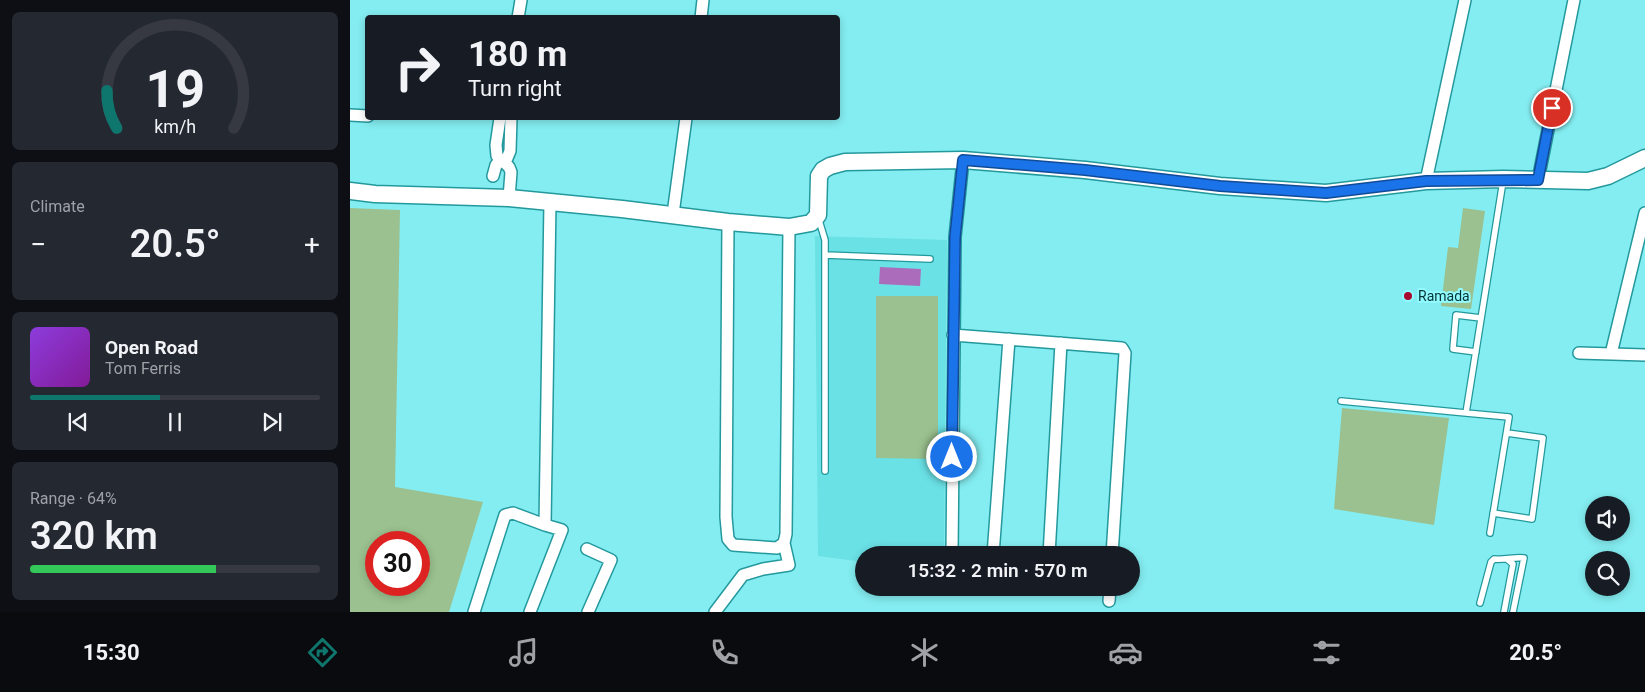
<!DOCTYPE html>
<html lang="en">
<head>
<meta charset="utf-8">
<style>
  body { margin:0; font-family:Roboto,sans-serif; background:#242831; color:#f1f3f6; height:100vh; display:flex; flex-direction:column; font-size:19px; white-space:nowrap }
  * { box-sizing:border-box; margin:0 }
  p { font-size:16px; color:#9ea1a6 }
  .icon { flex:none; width:28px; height:28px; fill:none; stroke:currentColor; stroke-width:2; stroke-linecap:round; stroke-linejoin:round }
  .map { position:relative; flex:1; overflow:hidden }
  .side { display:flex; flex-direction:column; gap:12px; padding:12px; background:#0d0f14; width:350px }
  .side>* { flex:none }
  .top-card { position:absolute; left:15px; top:15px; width:475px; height:105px; border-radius:5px; box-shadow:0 2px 8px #0003; background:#171b24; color:#f1f3f6; overflow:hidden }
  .tools { position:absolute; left:1235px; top:496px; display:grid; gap:10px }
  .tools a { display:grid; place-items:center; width:45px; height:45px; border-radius:50%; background:#171b24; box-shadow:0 2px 8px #0003; font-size:25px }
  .speed { position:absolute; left:15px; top:531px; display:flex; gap:10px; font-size:25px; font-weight:700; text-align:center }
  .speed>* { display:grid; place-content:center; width:65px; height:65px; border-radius:50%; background:#171b24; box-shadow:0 2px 8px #0003; line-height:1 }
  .speed .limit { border:8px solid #d22; background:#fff; color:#111 }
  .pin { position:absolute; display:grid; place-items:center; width:42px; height:42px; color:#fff; margin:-21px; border:2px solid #fff; border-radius:50%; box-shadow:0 1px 5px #0007 }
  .me { position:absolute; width:55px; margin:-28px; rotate:0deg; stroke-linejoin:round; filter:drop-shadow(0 0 4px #0008) }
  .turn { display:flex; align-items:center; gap:18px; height:105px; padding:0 20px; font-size:22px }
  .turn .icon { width:65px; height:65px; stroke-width:2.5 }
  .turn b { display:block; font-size:35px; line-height:42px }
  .big { font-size:38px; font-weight:600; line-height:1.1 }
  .side .tile { flex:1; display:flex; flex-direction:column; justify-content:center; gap:8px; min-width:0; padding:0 18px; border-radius:8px; background:#242831 }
  .side .dial { align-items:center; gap:0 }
  .dial svg { height:130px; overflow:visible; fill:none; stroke:#363941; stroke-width:7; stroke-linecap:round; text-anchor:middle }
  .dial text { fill:#f1f3f6; stroke:none }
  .song { display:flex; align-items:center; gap:15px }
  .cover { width:60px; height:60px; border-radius:8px; background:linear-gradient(135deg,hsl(270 70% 55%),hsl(290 70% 35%)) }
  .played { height:5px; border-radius:2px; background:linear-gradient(90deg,#0f766e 45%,#363941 45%) }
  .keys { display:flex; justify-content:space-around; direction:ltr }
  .heat { display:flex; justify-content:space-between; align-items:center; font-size:28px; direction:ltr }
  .charge { height:8px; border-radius:4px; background:linear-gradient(90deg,#34c759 64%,#363941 0) }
  .trip { position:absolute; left:505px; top:546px; width:285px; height:50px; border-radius:25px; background:#171b24; box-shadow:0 2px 8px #0003; font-weight:600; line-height:50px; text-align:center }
  .menu { display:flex; height:80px; justify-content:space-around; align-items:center; background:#090b0e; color:#9ea1a6 }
  .menu .icon { width:35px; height:35px }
  .menu .current { color:#0f766e }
  .menu b { font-size:22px; color:#f1f3f6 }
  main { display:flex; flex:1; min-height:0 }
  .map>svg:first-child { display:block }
</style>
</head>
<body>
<main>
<section class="side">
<div class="tile dial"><svg viewBox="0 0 100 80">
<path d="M14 69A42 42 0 1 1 86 69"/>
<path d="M14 69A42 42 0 0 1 8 46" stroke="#0f766e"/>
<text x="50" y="56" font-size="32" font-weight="700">19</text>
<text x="50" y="72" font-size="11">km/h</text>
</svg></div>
<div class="tile"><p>Climate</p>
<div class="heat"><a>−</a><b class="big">20.5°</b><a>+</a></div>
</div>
<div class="tile">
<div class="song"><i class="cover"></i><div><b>Open Road</b><p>Tom Ferris</p></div></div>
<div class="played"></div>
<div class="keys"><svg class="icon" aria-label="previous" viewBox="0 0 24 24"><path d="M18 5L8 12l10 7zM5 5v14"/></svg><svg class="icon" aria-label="pause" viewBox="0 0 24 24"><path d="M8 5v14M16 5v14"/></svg><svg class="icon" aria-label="next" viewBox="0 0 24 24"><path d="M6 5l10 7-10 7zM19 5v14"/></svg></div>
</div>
<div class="tile"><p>Range · 64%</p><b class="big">320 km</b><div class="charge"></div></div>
</section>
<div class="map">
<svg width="1295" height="612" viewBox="0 0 1295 612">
  <rect width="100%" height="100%" fill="#84edf1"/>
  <path fill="#6ae1e5" d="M465,236L597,240L594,555H514V562L468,556Z"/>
  <path fill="#9ac18f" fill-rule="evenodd" d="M0,208L50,210L45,487L133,502L99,612H0ZM26,542H69V585H26Z
    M1113,208L1135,211L1121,309L1091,306L1098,247L1108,248Z
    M526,296H588V459L526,458Z
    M992,408L1099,418L1084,525L984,509Z"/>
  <path fill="#ab6cbc" d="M530,267L571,269L570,286L529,284Z"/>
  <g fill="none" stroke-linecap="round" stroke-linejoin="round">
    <g stroke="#23999d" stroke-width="8">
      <path id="lane" d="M468,217L475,240V471
        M475,255L580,259
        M1126,352L1103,349L1106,315L1131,318
        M991,401L1116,413L1153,181
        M1116,413L1159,417L1140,533
        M1143,513L1182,519L1193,438L1157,433
        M1130,603L1141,562L1144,559C1155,560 1163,557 1174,558L1163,612
        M1154,612L1163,564L1158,560"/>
    </g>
    <g stroke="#23999d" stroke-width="14">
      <path id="street" d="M168,18L171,0
        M351,18L353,0
        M0,115L18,116
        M150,118L146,145L147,156L159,167L161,172L159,198
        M155,163L160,151L161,118
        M143,176L146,165L151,160
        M1188,180L1224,0
        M1076,181L1115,0
        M323,214L336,118
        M378,222L376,517L378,539L383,545L427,548L434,543L436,534L439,227
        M603,335L772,348L775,353L762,555
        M1229,353L1295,355
        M1261,354L1295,213
        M237,549L261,560L238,612
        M602,555L605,237L613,160
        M643,555L659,339
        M699,555L711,343
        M681,588L688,589L690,588
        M759,601L760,588
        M124,612L155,515L163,513L195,525
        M180,612L212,530L195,525L200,202
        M365,612L393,575L413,569L439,565L434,543"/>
    </g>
    <g stroke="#23999d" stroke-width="19">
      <path id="secondary" d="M0,191L25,194L159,198L272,209L378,222L439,227L461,223L468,215L469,176L473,170L480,166L495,162L613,160L735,170L870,186L976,193L1076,181L1153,179L1238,181L1258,176L1295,158"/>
    </g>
    <use href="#lane" stroke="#fff" stroke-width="5.5"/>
    <use href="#street" stroke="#fff" stroke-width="11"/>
    <use href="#secondary" stroke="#fff" stroke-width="16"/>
  </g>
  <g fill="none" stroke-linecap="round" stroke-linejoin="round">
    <g stroke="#114b97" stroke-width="12">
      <path id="route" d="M602,457L605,237L613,160L735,170L870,186L976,193L1076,181L1188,180L1202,108"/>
    </g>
    <use href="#route" stroke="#1a73e8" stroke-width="9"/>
  </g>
  <circle fill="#a60b2e" stroke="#91fbfe" stroke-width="2" cx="1058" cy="296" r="5"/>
  <g text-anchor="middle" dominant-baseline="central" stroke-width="4" stroke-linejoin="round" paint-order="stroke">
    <g font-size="14" fill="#023436" stroke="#91fbfe" text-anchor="start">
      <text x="1068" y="296">Ramada</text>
    </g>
  </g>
</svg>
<div class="tools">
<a><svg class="icon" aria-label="sound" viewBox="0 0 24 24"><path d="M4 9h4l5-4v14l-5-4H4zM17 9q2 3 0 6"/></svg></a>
<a><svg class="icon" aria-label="search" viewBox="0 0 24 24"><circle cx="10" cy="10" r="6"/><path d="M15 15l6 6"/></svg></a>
</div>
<div class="speed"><div class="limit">30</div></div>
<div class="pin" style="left:1202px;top:108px;background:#d93025"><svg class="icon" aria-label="arrive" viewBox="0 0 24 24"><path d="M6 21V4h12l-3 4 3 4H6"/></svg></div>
<svg class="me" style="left:602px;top:457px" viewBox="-20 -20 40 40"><circle r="17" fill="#1a73e8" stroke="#fff" stroke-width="3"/><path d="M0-11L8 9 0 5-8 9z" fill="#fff"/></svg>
<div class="trip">15:32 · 2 min · 570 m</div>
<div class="top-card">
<div class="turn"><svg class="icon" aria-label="right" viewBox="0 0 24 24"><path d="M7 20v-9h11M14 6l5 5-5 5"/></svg><div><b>180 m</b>Turn right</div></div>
</div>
</div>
</main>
<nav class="menu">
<b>15:30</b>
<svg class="icon current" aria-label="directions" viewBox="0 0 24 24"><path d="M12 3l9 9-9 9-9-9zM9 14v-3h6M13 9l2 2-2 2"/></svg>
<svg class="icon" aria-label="music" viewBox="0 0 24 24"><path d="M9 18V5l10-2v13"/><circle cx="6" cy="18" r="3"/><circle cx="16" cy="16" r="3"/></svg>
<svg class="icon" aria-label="phone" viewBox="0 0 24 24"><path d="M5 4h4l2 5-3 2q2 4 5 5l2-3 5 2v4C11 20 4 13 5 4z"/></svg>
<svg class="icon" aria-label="climate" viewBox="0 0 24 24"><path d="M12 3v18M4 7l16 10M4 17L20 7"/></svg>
<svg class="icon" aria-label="car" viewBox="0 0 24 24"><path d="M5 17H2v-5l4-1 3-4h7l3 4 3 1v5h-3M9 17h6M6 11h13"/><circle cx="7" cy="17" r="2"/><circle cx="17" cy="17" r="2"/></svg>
<svg class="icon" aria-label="filters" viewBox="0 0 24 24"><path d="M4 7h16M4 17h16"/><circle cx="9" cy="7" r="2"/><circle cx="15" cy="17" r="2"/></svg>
<b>20.5°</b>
</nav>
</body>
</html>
